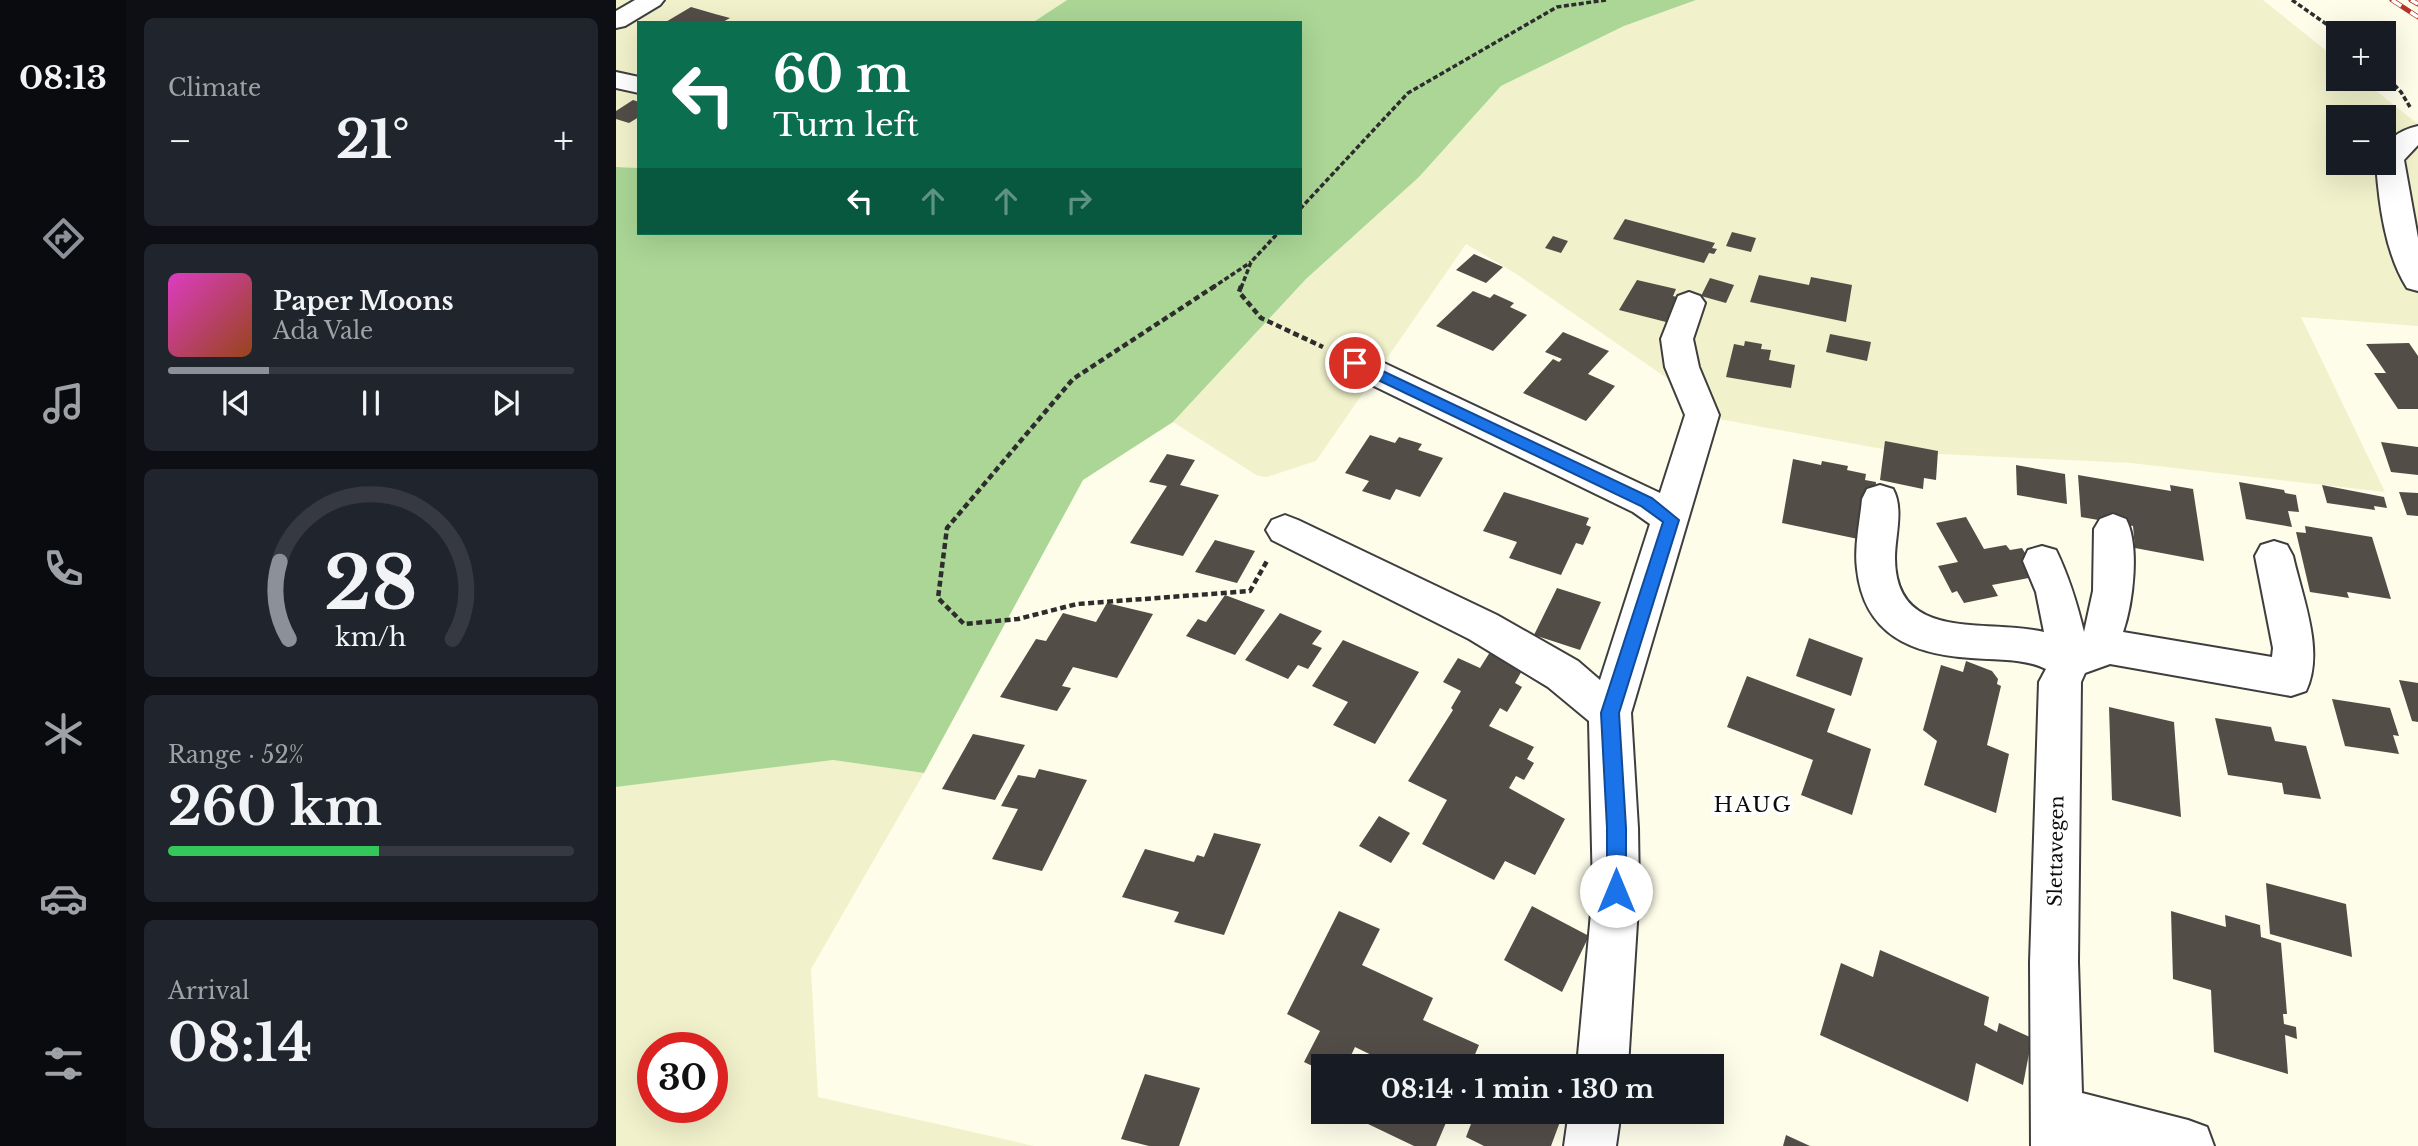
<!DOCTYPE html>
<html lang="en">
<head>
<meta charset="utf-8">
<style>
  body { margin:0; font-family:"Libre Baskerville",serif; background:#20242c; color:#f1f3f6; height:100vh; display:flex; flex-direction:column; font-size:26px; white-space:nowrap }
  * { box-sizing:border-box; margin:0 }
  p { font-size:23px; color:#9ea1a6 }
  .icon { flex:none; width:38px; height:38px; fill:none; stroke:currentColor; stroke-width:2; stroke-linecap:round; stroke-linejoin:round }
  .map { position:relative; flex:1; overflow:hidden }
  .sheet { display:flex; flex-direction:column; gap:18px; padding:18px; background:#0d0f14; width:490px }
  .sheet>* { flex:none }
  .guide { position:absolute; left:21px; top:21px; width:665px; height:214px; border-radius:0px; box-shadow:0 7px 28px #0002; background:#0b6e4f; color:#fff; overflow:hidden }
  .buttons { position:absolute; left:1710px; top:21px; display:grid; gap:14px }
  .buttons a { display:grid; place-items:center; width:70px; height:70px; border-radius:0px; background:#171b24; box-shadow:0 7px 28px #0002; font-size:35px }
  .speed { position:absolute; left:21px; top:1032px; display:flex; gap:14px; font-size:35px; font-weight:700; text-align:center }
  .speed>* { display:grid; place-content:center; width:91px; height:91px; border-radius:50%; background:#171b24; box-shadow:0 7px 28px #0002; line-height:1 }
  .speed .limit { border:10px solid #d22; background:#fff; color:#111 }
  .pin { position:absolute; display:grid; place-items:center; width:60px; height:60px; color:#fff; margin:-30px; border:4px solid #fff; border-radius:50%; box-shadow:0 2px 7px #0007 }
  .me { position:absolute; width:77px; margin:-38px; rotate:0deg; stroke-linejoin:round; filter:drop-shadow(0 0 5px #0008) }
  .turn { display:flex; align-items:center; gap:24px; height:147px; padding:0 21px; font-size:32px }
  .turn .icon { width:91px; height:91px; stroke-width:2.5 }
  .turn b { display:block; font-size:49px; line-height:60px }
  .lanes { display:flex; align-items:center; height:66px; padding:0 21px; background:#0003; justify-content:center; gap:35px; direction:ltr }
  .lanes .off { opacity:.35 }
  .big { font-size:52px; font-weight:800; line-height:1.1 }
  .sheet .widget { flex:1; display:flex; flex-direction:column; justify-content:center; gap:10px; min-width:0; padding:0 24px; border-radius:10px; background:#20242c }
  .sheet .dial { align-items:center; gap:0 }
  .dial svg { height:182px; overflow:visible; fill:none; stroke:#363941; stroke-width:7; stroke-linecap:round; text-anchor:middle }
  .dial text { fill:#f1f3f6; stroke:none }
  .song { display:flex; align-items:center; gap:21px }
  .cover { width:84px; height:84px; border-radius:10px; background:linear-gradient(135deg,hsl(310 70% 55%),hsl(20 70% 35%)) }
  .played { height:7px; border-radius:4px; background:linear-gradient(90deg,#8c9099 25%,#363941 25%) }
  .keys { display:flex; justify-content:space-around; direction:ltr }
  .heat { display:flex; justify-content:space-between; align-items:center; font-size:38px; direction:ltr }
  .charge { height:10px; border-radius:5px; background:linear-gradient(90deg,#34c759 52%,#363941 0) }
  .trip { position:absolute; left:695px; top:1054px; width:413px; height:70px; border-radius:0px; background:#171b24; box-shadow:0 7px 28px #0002; font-weight:800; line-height:70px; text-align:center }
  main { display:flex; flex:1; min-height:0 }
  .dock { display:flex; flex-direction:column; width:126px; justify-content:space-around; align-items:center; background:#090b0e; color:#9ea1a6 }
  .dock .icon { width:49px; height:49px }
  .dock .active { color:#8c9099 }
  .dock b { font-size:32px; color:#f1f3f6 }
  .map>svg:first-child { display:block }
</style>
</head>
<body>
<main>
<nav class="dock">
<b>08:13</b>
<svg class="icon active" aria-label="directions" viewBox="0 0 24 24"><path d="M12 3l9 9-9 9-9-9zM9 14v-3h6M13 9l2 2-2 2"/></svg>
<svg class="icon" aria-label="music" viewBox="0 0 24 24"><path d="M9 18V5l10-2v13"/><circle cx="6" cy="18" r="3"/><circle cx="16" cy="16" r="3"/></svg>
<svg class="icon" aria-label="phone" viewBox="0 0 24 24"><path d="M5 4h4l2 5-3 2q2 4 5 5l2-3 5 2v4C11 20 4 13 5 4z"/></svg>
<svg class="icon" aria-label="climate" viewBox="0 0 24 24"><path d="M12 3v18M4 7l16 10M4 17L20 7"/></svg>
<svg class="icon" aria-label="car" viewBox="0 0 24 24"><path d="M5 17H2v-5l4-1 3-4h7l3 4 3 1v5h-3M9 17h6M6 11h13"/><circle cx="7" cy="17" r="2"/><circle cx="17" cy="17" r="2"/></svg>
<svg class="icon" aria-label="filters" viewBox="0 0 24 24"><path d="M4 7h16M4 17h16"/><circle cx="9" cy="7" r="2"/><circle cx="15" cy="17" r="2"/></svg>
</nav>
<section class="sheet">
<div class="widget"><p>Climate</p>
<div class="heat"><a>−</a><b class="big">21°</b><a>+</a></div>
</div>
<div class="widget">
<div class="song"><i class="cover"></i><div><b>Paper Moons</b><p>Ada Vale</p></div></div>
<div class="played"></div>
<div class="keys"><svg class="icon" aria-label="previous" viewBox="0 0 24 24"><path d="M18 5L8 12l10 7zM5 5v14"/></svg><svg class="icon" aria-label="pause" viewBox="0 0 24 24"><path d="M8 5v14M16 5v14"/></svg><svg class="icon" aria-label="next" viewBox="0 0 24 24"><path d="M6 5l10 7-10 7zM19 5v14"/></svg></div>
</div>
<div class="widget dial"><svg viewBox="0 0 100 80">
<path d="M14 69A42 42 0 1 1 86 69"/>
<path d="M14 69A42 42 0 0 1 10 35" stroke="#8c9099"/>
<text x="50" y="56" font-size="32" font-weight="700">28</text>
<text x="50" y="72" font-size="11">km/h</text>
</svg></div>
<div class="widget"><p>Range · 52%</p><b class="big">260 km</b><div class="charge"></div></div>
<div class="widget"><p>Arrival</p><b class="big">08:14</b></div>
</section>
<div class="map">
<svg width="1802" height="1146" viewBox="0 0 1802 1146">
  <rect width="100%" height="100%" fill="#fefdea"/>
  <path fill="#f1f2cb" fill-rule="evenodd" d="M0,0H451L416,23H23V168L0,167Z
    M1080,0H1647L1722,60V79H1745L1802,124V326L1685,317L1769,492L1515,463L1283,452L1087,416L1068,390L902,275L850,244L700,461L651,477L642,476L557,422L690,279L803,177L885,86L1008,26ZM1722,117H1768V163H1722Z
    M217,760L308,773L195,969L202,1097L418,1146H0V787ZM37,1048H96V1108H37Z"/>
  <path fill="#abd696" d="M451,0H1080L1008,26L885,86L803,177L690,279L557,422L467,480L308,773L217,760L0,787V167L23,168V233H684V23H416Z"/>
  <path fill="#534d48" d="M75,7L99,14L114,18L105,23H48Z
    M17,100L23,102V117L13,123L0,119V111Z
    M1009,219L1099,243L1096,248L1101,249L1098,254L1093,253L1088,263L997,239Z
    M1116,232L1140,238L1135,252L1110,246Z
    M937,236L952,241L945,253L929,248Z
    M858,254L887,267L870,283L840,270Z
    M1143,275L1193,285L1195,277L1236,285L1230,322L1134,302Z
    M1094,278L1118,285L1110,303L1085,296Z
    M1021,280L1060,289L1057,296L1065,298L1054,323L1003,310Z
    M857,291L874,298L878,294L898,303L894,307L911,315L877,351L820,326Z
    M947,332L993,351L972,374L999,386L970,421L907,393L937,359L943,362L946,359L929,352Z
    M1214,334L1255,342L1251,361L1210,352Z
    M1129,341L1146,344L1145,349L1155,350L1153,360L1179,365L1175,388L1110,377L1118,344L1128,346Z
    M1793,343L1802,356V409H1782L1758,373H1770L1750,344Z
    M754,435L779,443L783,437L806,444L802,450L827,458L804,497L780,489L774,500L746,491L753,481L729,473Z
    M1269,441L1322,451L1320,480L1308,478L1307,489L1264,480Z
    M1765,442L1802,447V475L1775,472Z
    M551,454L579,460L564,485L603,495L567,556L514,543L551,486L533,482Z
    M1177,459L1205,465L1206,461L1232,466L1231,470L1250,474L1249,480L1260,482L1258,501L1242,539L1166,523Z
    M1400,465L1449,474L1451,504L1401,495Z
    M1462,475L1555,491L1554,485L1577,489L1588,561L1519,548L1517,526L1465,517Z
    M1623,482L1668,490L1669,493L1680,495L1683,512L1672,511L1676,527L1630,519Z
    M1706,485L1768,497L1771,508L1758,506L1759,510L1711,503Z
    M888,492L973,518L970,525L975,527L967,545L960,543L945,575L893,558L901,542L867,531Z
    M1783,492L1802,493V516L1791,515Z
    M1350,517L1368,549L1390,545L1394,550L1406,548L1423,576L1376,585L1382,596L1348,603L1341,591L1336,593L1322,566L1342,562L1320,523Z
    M1689,526L1756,537L1775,599L1731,592L1733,598L1694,592L1680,532L1690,533Z
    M599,540L639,551L621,583L579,572Z
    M941,588L985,602L964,650L918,635Z
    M609,595L649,610L619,655L570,636L582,619L590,622Z
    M491,603L537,614L501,678L457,667L446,686L455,688L441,711L384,697L420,639L430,641L447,613L480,622Z
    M664,613L706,631L696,644L706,648L692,669L682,665L672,679L629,660Z
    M1193,638L1247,658L1235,696L1180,676Z
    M727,640L803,672L759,744L717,725L732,702L696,686Z
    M874,652L908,667L899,683L906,687L891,712L884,708L873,726L918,747L911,759L918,763L908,780L900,776L893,788L949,819L919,875L889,861L878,880L806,844L831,800L792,781L837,710L835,708L845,691L827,682L842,658L864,668Z
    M1350,661L1376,671L1382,679L1381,684L1385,686L1371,745L1393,754L1380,813L1308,785L1321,741L1307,730L1325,665L1347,672Z
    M1131,676L1219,709L1211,732L1255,749L1236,815L1185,795L1197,760L1111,727Z
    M1783,680L1802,683V722L1796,721Z
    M1716,699L1774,708L1783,736L1777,735L1783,754L1729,746Z
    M1493,707L1558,722L1565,817L1496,800Z
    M1599,718L1655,727L1659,741L1690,746L1705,799L1668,794L1666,783L1612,775Z
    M357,734L409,745L379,800L326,789Z
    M423,769L471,780L426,871L376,859L402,809L385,806L402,775L419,778Z
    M763,816L794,833L775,863L743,846Z
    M598,833L645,844L608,935L558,922L563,912L506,897L529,849L578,862L581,855L588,857Z
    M1650,883L1730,904L1736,957L1654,934Z
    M916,906L973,936L946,992L888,960Z
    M723,911L764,929L746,965L817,998L807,1020L863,1045L854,1066H778L739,1047L730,1066H707V1071L688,1062L704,1031L671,1014Z
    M1555,911L1610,927L1609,915L1644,925L1645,937L1665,943L1671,1014H1667L1668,1024L1680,1027L1681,1039L1669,1035L1672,1074L1598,1052L1595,990L1557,979Z
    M1264,950L1373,997L1368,1025L1381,1032L1383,1023L1416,1038L1407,1085L1360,1063L1352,1102L1204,1035L1225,963L1257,977Z
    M529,1074L584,1088L563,1146H533L505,1139Z
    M758,1111H835L820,1146H798L752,1124Z
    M860,1111H948L935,1146H868L850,1137Z
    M1170,1135L1194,1146H1167Z"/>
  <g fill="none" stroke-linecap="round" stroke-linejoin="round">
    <g stroke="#3e3e3e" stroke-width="4">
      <path id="minor" d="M19,0H48L44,5L9,26L0,28V11Z
        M0,72L23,77V93L0,88Z
        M1802,126V145L1788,160L1802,238V291L1791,288C1769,253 1763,204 1760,163H1768C1768,140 1781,131 1802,126Z
        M1073,292L1084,296L1089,303L1077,339L1083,367L1103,415L1015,713L1022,828L1023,891L1012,1066H961L977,891L973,721L932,687L853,639L656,540L650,530L656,520L669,515L682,520L881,615L962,661L984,680L1034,524L1017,512L727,371L722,363L727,355L739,351L751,355L1044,493L1069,415L1049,367L1045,339L1062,296Z
        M1264,485L1277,489C1288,509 1279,536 1279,558C1279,644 1371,618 1428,632L1420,592L1407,561L1412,550L1426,546L1440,550C1453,577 1461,603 1468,632L1477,591L1478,529L1484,519L1497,514L1510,519C1524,545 1517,604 1507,632L1656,657L1657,648L1639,556L1645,545L1658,541L1671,545L1677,556C1686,597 1709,651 1690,691L1675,696L1494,664L1469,673L1465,682L1462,962L1466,1093L1572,1120L1591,1127L1598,1146H1415L1414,962L1423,682L1430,669C1408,658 1379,660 1355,658C1296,654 1248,635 1241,569C1238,546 1244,522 1246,499L1251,489Z
        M953,1111H1005L1000,1146H948Z"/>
    </g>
    <path stroke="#2d2d2d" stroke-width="3.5" stroke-dasharray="5 2.5" stroke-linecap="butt" d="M1676,0L1723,33
      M1768,74L1785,92L1794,107
      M684,209L792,93L941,7L990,0
      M596,288L635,262
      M625,288L635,262L662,233"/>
    <path stroke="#2d2d2d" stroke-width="4.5" stroke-dasharray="6 3.5" stroke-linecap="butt" d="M599,286L457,379L331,528L322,598L348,624L402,619L461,604L634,591L651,561
      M625,286L623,292L645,318L707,347"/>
    <use href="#minor" fill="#fff" fill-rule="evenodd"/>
    <g stroke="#b4342a" stroke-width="5">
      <path id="rail" d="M1776,0L1802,17
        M1795,0L1802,4"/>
    </g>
    <use href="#rail" stroke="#fff" stroke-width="3.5" stroke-dasharray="11" stroke-linecap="butt"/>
  </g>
  <path fill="#1a73e8" stroke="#114b97" stroke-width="2" d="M739,358L1036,498L1063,520L1003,713L1010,828V891L1007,898L1000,901L994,898L991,891V828L985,713L1047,522L1025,506L735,367V360Z"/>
  <g text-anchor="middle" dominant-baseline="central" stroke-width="7" stroke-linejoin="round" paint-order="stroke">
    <g font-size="19" fill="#0b0b0b" stroke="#fff">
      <text transform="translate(1440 851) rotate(-89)">Slettavegen</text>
    </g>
    <g font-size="21" letter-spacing="2" fill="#0b0b0b" stroke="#fff">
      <text x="1137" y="805">HAUG</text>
    </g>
  </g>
</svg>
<div class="buttons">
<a>+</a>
<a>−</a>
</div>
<div class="speed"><div class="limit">30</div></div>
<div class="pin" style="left:739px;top:363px;background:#d93025"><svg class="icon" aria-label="arrive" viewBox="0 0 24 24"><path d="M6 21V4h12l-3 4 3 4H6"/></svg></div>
<svg class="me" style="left:1000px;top:891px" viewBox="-20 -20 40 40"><circle r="19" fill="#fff"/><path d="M0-13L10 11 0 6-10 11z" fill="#1a73e8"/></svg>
<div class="trip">08:14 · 1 min · 130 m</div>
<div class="guide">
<div class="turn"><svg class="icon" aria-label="left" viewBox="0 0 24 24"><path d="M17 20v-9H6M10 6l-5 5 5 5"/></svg><div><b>60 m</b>Turn left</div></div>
<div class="lanes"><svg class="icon" aria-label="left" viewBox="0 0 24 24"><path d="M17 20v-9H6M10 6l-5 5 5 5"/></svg><svg class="icon off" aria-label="ahead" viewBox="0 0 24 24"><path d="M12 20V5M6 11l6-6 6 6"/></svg><svg class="icon off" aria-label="ahead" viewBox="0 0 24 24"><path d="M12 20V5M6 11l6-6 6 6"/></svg><svg class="icon off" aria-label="right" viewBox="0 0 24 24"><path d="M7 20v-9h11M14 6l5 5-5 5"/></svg></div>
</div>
</div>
</main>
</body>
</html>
